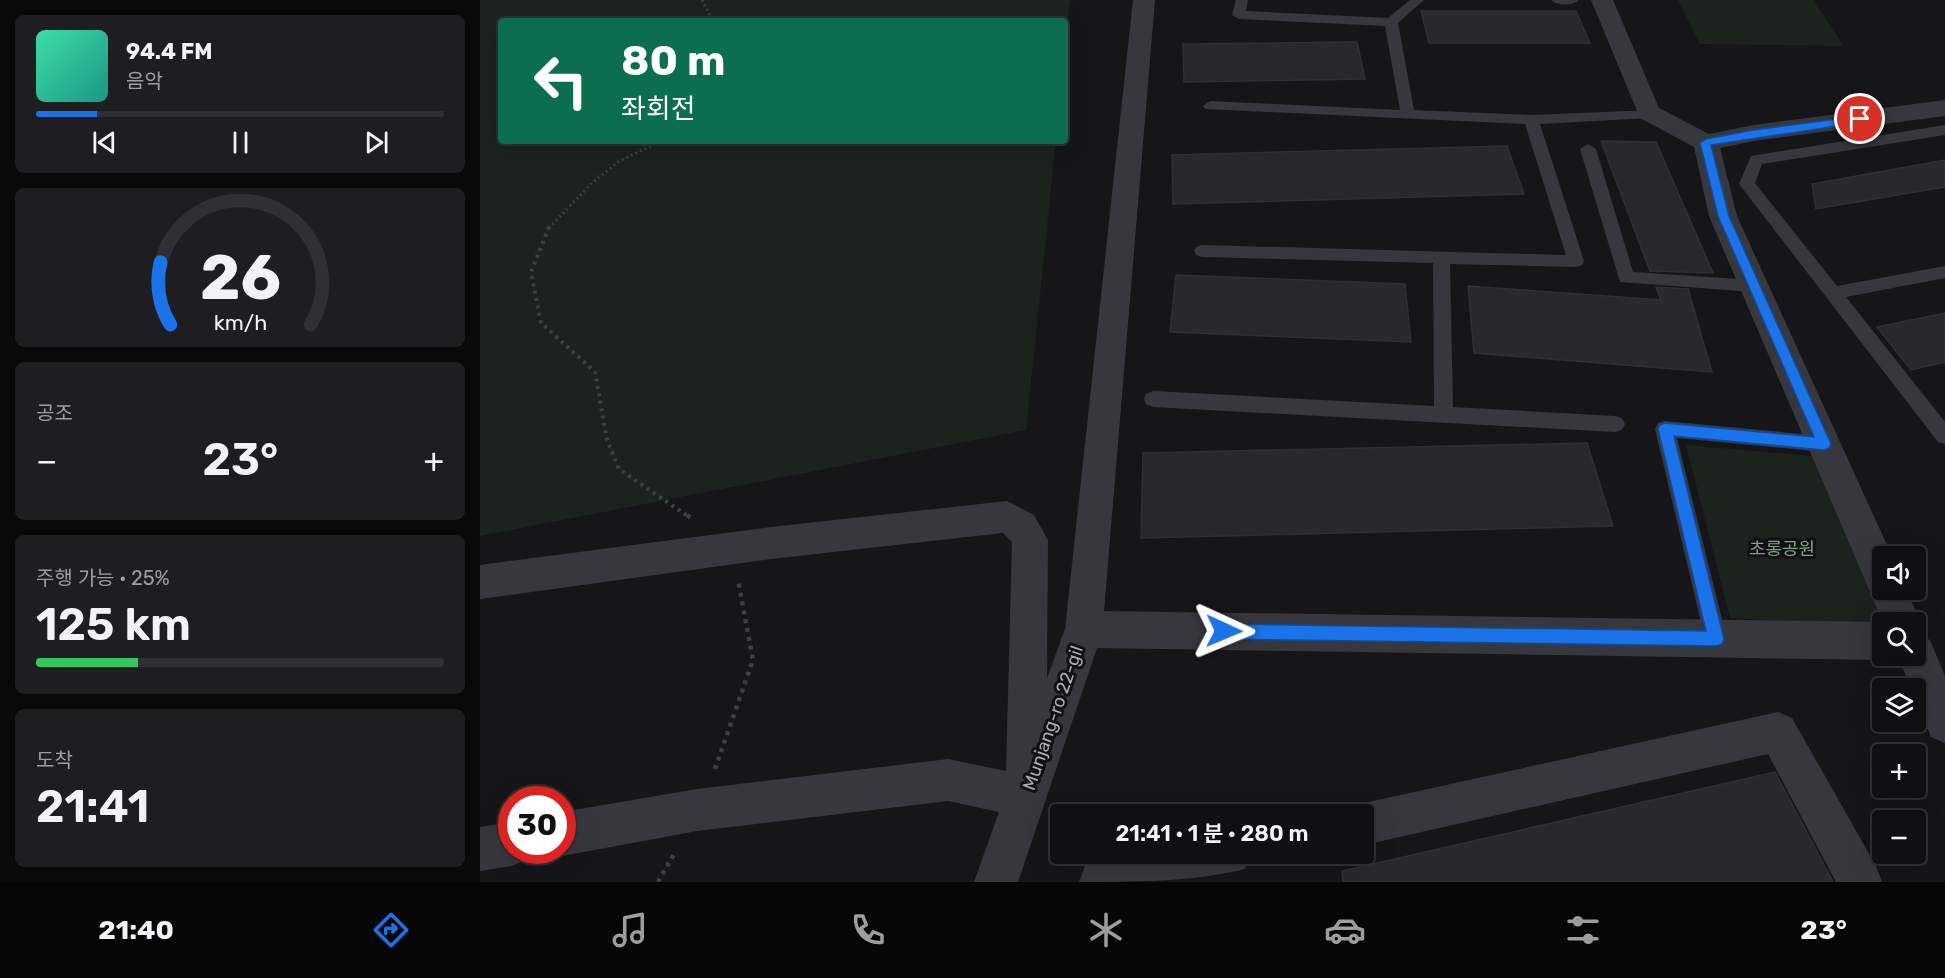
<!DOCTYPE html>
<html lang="ko">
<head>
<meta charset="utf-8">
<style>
  body { margin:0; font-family:Rubik,"Noto Sans KR",sans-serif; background:#1e1e20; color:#f1f3f6; height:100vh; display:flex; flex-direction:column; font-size:22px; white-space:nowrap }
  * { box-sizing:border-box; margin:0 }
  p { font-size:20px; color:#9c9d9f }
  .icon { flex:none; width:33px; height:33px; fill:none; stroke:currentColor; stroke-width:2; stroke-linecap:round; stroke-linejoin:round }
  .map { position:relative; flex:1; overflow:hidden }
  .side { display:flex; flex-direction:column; gap:15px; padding:15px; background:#09090a; width:480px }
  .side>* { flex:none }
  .hud { position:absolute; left:18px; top:18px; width:570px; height:126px; border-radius:6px; box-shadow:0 6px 24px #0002,0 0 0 2px #303032; background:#0b6e4f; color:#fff; overflow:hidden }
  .tools { position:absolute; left:1392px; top:546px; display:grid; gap:12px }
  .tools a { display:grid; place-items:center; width:54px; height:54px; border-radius:6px; background:#101012; box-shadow:0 6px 24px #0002,0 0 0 2px #303032; font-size:30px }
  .speed { position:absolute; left:18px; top:786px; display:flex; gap:12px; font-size:30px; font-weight:700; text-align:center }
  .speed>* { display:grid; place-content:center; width:78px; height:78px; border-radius:50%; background:#101012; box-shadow:0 6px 24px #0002,0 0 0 2px #303032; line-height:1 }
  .speed .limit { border:9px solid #d22; background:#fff; color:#111 }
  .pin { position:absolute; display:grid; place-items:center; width:51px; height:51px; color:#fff; margin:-26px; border:3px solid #fff; border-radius:50%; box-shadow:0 2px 6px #0007 }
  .me { position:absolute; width:66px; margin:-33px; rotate:91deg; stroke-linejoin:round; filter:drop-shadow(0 0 4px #0008) }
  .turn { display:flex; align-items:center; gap:21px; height:126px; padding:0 24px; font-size:27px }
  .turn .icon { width:78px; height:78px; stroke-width:2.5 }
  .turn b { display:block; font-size:42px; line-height:51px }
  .big { font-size:45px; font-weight:600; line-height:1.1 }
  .side .widget { flex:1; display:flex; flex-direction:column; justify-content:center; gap:9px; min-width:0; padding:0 21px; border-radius:9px; background:#1e1e20 }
  .side .dial { align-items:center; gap:0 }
  .dial svg { height:156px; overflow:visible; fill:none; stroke:#303032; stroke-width:7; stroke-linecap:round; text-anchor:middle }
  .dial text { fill:#f1f3f6; stroke:none }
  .song { display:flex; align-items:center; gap:18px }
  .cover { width:72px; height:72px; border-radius:9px; background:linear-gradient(135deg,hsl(160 70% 55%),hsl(170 70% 35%)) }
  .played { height:6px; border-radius:3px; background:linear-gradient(90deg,#1a73e8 15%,#303032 15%) }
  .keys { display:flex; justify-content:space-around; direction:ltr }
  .heat { display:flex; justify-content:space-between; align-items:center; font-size:33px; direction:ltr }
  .charge { height:9px; border-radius:4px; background:linear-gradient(90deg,#34c759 25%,#303032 0) }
  .trip { position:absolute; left:570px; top:804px; width:324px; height:60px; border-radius:6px; background:#101012; box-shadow:0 6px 24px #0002,0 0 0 2px #303032; font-weight:600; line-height:60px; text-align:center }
  .tabs { display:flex; height:96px; justify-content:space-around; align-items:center; background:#060607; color:#9c9d9f }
  .tabs .icon { width:42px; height:42px }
  .tabs .selected { color:#1a73e8 }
  .tabs b { font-size:27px; color:#f1f3f6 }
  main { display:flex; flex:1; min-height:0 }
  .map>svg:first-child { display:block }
</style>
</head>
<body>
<main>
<section class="side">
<div class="widget">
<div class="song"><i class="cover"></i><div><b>94.4 FM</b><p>음악</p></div></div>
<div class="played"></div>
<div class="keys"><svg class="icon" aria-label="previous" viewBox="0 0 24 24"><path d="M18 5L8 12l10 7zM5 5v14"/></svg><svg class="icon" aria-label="pause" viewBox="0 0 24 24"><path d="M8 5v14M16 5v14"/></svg><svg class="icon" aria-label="next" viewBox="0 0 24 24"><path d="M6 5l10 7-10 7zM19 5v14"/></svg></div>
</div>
<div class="widget dial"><svg viewBox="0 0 100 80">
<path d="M14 69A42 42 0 1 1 86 69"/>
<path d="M14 69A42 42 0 0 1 9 37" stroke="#1a73e8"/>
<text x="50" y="56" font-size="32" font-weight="700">26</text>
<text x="50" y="72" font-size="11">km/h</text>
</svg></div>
<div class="widget"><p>공조</p>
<div class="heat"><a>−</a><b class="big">23°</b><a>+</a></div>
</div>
<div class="widget"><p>주행 가능 · 25%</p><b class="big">125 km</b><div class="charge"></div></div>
<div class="widget"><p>도착</p><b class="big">21:41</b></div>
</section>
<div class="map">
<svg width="1465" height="882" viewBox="0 0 1465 882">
  <rect width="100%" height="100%" fill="#161618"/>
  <path fill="#1c231d" d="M0,0H590L585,51V21H21V141H576L546,430L0,536Z
    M1198,0H1333L1364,46L1220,44Z
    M1206,445L1333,456L1407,622H1402V626L1250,618Z"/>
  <path fill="#29292c" stroke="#303034" stroke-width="1.5" d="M941,11H1096L1110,43H949Z
    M877,42L885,79L704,82L703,44Z
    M1121,141L1176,142L1233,273L1170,271Z
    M1027,146L1044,194L693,204L692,155Z
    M1465,160V187L1336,209L1332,184Z
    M696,275L925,284L931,342L690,332Z
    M988,286L1181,300L1176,287L1208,289L1232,372L994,353Z
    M1465,313V362L1431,370L1397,327Z
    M1107,443L1133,526L661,538L663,453Z
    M1295,772L1353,882H863L862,871Z"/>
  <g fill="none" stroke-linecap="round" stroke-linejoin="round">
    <path stroke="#3d3f44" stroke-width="3" stroke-dasharray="2 3" stroke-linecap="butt" d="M222,0L233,21
      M69,228L112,183L138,162L181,141"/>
    <path stroke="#3d3f44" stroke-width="4" stroke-dasharray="3 4.5" stroke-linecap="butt" d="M69,227L51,272L61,323L115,372L127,440L139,469L209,517"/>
    <path stroke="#3d3f44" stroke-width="4.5" stroke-dasharray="4 5" stroke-linecap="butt" d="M207,515L214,520
      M235,769L273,660L258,580
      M178,882L194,854"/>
    <path fill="#37383d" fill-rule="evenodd" d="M756,0H768L766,11L908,18L930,0H944L918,23L934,110L1051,115L1174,110L1176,113L1174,116L1169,118L1060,124L1104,261L1102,265L1096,267L970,264L973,407L1135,416L1142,418L1145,424L1142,430L1135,432L673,407L666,404L664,399L666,394L673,391L954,406L953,263L722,257L716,255L714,251L716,247L722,245L1086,255L1045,124L725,109L723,106L730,101L920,110L905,26L759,19L752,15Z
      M1071,0H1099C1093,6 1077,6 1071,0Z
      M1465,125V135L1282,164L1275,183L1357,286L1465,266V278L1366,297L1465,422V444L1458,442L1259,184L1271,156Z
      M1108,144L1116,149L1153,272L1274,280L1280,281L1283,286L1280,291L1274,292L1140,282L1100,149Z
      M1185,421L1344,436L1351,438L1354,444L1351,450L1344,452L1197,438L1247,639L1244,647L1236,650L1228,647L1225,639L1175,429L1178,423Z"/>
    <path fill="#37383d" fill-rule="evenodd" d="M653,0H675L624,611L1402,622V656H1412L1402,660L617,648L538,882H494L519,812L468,801L217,831L82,856L70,850H82V812L217,789L468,759L526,771L532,542L523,533L291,559L0,599V565L291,527L527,501L554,515L568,540L567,678L585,629Z
      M1111,0H1133L1179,108L1229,134L1274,125L1465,100V116L1274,141L1240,148L1257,216L1412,556H1402V590H1426L1441,622L1436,634L1450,640L1465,676V743L1451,737L1436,700V688H1431L1418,656H1436V622H1403L1229,216L1214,147L1160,118Z
      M1298,712L1312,718L1396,866L1402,882H1356L1288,754L884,845V814H867L869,809L884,803Z
      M32,822V850H51L47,859L32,866L0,871V827Z
      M651,854H772L765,869C714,882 653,882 599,882L605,866L621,860Z"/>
  </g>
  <path fill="#1a73e8" stroke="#114b97" stroke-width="1.5" d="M1380,116L1384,117V122L1231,145L1249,216L1351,444L1349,448L1344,450L1194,436L1244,639L1242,644L1236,646L744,639L739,637L737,631L739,626L744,624L1226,631L1178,429L1180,425L1185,423L1334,437L1238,216L1220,143L1226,139L1274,130Z"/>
  <g text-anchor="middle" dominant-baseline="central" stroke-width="6" stroke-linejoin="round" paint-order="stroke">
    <g font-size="18" fill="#7fa381" stroke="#111113">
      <text x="1302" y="549">초롱공원</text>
    </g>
    <g font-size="18" fill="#a8adb8" stroke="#111113">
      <text transform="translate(573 718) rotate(-71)">Munjang-ro 22-gil</text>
    </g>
  </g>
</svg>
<div class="tools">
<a><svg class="icon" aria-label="sound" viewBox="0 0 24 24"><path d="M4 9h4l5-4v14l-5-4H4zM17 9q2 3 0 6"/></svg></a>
<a><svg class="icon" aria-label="search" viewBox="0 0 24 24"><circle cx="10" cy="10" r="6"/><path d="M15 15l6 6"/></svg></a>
<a><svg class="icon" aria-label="layers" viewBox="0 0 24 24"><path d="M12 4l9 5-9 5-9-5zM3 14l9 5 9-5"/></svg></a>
<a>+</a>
<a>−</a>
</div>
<div class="speed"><div class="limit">30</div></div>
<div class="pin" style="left:1380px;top:119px;background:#d93025"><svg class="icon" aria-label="arrive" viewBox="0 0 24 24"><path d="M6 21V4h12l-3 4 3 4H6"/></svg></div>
<svg class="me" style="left:744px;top:631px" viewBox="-20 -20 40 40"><path d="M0-17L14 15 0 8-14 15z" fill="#1a73e8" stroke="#fff" stroke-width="4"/></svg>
<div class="trip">21:41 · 1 분 · 280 m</div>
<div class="hud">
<div class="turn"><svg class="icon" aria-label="left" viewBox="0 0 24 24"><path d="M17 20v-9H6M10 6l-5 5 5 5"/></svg><div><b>80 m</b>좌회전</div></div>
</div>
</div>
</main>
<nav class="tabs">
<b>21:40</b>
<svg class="icon selected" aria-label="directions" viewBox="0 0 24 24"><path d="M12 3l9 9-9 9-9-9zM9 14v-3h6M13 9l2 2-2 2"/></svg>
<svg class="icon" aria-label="music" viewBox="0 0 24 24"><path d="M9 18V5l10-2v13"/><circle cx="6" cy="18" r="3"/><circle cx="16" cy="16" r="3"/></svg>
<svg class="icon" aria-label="phone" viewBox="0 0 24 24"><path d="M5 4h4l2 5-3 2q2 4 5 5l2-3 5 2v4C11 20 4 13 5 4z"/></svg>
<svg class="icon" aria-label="climate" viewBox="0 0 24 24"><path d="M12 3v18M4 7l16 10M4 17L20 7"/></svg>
<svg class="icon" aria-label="car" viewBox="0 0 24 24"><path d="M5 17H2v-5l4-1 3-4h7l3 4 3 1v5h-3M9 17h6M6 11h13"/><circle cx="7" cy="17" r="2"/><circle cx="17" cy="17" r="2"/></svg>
<svg class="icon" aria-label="filters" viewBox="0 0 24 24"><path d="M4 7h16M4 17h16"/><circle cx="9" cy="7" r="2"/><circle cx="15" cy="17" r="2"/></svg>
<b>23°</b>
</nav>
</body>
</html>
